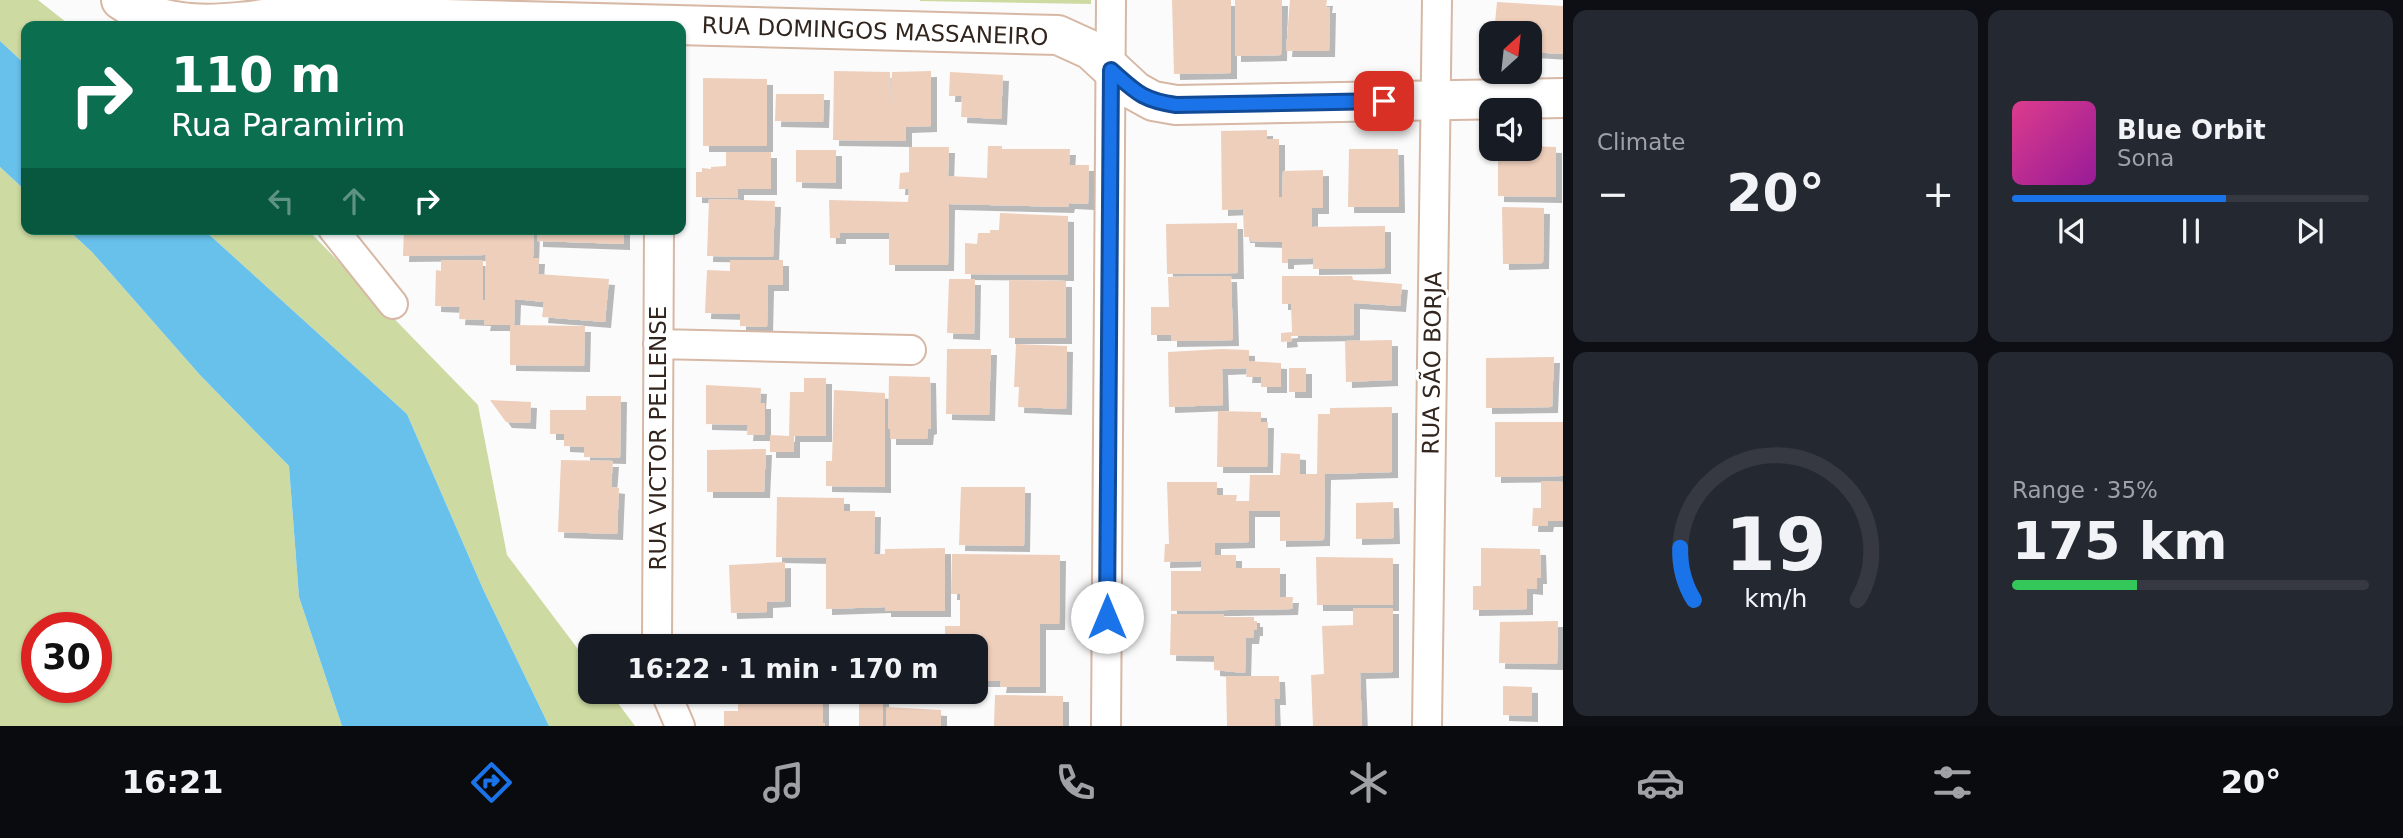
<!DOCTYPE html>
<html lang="en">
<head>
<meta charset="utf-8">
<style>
  body { margin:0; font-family:"DejaVu Sans",sans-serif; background:#242831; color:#f1f3f6; height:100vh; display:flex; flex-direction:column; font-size:26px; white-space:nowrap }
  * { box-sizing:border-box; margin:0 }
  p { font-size:23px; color:#9ea1a6 }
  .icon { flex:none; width:38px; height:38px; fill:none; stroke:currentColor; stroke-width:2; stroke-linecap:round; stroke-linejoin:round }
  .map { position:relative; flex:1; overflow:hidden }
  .details { display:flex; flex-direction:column; gap:10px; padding:10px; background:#0d0f14; width:840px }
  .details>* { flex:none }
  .guide { position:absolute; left:21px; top:21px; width:665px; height:214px; border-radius:14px; box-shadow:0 2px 5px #0004; background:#0b6e4f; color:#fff; overflow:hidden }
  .needle { width:46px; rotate:27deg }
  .fabs { position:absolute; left:1479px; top:21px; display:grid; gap:14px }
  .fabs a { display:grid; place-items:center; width:63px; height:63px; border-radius:14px; background:#171b24; box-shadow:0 2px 5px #0004; font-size:35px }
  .speed { position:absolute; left:21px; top:612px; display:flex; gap:14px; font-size:35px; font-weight:700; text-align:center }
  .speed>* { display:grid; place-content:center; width:91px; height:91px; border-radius:50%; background:#171b24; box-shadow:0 2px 5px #0004; line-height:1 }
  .speed .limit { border:10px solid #d22; background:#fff; color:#111 }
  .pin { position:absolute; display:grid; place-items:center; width:60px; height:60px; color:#fff; margin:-30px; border-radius:14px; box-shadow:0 4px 10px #0006 }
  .me { position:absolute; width:77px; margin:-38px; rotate:0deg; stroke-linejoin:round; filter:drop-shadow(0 0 5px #0008) }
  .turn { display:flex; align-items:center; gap:24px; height:147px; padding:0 35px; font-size:32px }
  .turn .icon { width:91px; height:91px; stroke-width:2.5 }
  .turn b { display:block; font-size:49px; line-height:60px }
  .lanes { display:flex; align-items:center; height:66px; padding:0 35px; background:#0003; justify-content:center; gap:35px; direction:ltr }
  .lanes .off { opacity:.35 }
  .big { font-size:52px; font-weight:800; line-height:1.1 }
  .details .widget { flex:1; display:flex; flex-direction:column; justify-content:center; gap:10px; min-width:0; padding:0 24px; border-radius:14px; background:#242831 }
  .details .dial { align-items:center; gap:0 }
  .dial svg { height:182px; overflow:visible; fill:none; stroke:#363941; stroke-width:7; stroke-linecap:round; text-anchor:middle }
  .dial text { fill:#f1f3f6; stroke:none }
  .song { display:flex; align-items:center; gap:21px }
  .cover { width:84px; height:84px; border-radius:10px; background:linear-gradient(135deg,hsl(330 70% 55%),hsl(300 70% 35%)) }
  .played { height:7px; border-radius:4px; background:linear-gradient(90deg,#1a73e8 60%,#363941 60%) }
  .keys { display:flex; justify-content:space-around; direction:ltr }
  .heat { display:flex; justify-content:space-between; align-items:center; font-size:38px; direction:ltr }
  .charge { height:10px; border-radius:5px; background:linear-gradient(90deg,#34c759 35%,#363941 0) }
  .details .tiles { flex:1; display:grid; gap:10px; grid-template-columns:repeat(2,1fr) }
  .trip { position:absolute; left:578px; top:634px; width:410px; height:70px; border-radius:14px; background:#171b24; box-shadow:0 2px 5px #0004; font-weight:800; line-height:70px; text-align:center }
  .tab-bar { display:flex; height:112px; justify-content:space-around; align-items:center; background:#090b0e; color:#9ea1a6 }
  .tab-bar .icon { width:49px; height:49px }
  .tab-bar .active { color:#1a73e8 }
  .tab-bar b { font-size:32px; color:#f1f3f6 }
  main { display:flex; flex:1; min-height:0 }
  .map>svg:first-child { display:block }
</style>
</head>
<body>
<main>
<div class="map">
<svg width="1563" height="726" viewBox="0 0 1563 726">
  <defs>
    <filter id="shadow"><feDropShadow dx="6" dy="6" stdDeviation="0" flood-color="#0004"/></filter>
  </defs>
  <rect width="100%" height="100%" fill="#fbfbfb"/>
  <path fill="#cddaa1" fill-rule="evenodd" d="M0,0H38L71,26H26V65L0,41Z
    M920,0H1091V4L920,1Z
    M0,167L26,191V229H67L92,252L200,375L289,466L299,597L342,726H0ZM37,628H96V688H37Z
    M203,229H307L478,405L507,555L590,665V691H609L635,726H549L483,589L407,414Z"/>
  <path fill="#67c1eb" d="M0,41L26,65V191L0,167Z
    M67,229H203L407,414L483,589L549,726H342L299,597L289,466L200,375L92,252Z"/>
  <path fill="#eecfbc" filter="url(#shadow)" d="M1172,0H1231V73L1174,74Z
    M1235,0H1282L1281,55L1235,56Z
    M1290,0H1327L1326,7H1330L1329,51H1286Z
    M1497,2L1563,6V54L1530,52V33H1494Z
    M834,71L890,72L891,115L892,72L931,71V126L906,127V141L833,140Z
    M950,72L1003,75L1001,119L961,117L962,96H949Z
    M703,78L767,79V146H703Z
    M776,94H824L823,122L775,121Z
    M1267,130V139H1279V197H1282L1283,171L1323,170V208H1312V227L1385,226V268L1313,269V258L1288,259V263H1282V242L1249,241V237H1244L1243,209L1222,210L1221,131Z
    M988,146H1002V149H1070L1069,165H1089L1088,204L1069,203L1068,207L949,204L948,265H889V233H840V238H830L829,200L908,202L909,189H899L900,173L909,172V147H949L948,176L987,178Z
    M1530,146L1556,147V197L1498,196V149H1530Z
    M1349,149H1398L1399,207H1348Z
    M796,150H836V183L796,182Z
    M726,152H771V189H738V198L696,197V172H702V168L711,169V167L726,166Z
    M709,199L775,201L773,257L707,256Z
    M1502,207L1544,208L1543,263L1503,264Z
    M1000,213L1068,216V275L965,274V243L977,244L978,233H990V230H999Z
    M1237,223L1238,273L1167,274L1166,224Z
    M404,229H534L533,258H539L538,274L609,279L605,322L542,317L544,302L515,299L514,325L585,326L584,366L510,365V325H484L485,320L459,319L460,307L435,306L436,270L441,271V260H483V300H485L486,255L403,256Z
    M537,229H624V244L537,241Z
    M730,260H783V285H768L767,327L740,326V314L705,313L707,270L730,271Z
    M1231,276L1233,340L1171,341V335H1151V307H1169L1168,277Z
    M1282,276H1352L1353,280L1402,284L1400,306L1354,303V335L1291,336L1292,341L1281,342V333L1292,332L1291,304H1282Z
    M949,279H975L974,334L947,333Z
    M1009,280L1066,281V338H1009Z
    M1392,340V380L1346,382L1345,341Z
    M1016,344L1067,346L1066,409L1018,407L1019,387H1014Z
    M947,349H991L989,415L946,414Z
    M1222,349L1249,350V361L1281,363V387H1261V377H1246L1247,368L1222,369L1223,405L1169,407L1168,352Z
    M1554,357L1552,407L1486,408V358Z
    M1289,368H1306V392H1289Z
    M889,376L930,377L931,428L928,429L927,439H890V429H888Z
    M804,378H826V436H794V452H770V435L789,436L790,392H804Z
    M706,385L761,388L760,403H765V435H747L748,425L706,424Z
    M834,390L885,393V487L826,486V461H832Z
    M586,396H621L620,458L584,457V447L564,446V434H550V410H586Z
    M490,400L531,402L530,423L506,422Z
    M1392,407V472L1325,474L1324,540L1280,541V511H1249V542L1215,543V555H1236V568H1280V597H1293L1292,609L1171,611V571H1201V561L1164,562L1165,544H1169L1167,482H1217V495H1237L1236,501H1249L1250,475H1280L1281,453L1300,454V474H1317L1318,414H1330V408Z
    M1218,411L1261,412V422H1268L1267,467H1217Z
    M1495,422H1563V476L1495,477Z
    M766,449L764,492H707V450Z
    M561,460L613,461L611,487L619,488L617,534L558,532Z
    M1541,481L1563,482V521H1548L1547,526H1532L1533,508H1541Z
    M961,487H1025L1024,546L959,545Z
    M777,497L844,498V511H875L874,554H885V549L945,548V611H885V607L826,609V558L776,557Z
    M1393,502L1394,538L1356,539V503Z
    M1481,548L1540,549L1541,578H1537V589L1527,588V609L1473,610V586H1481Z
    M952,554L1060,555L1059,624H1040V687H1000L1001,681H975V646H945V626H960V594H951Z
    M1316,557L1393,558V605H1317Z
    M785,562V601L767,602V612L731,613L729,565Z
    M1353,608H1393V672L1360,673L1362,726H1313L1311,675L1324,674L1322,626L1353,625Z
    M1171,614H1224V617H1254V621H1257V630H1254L1253,638H1246L1245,673L1214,670V656L1170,655Z
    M1558,621L1557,664L1499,663L1500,622Z
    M1226,676H1279L1280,699H1274L1275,726H1227Z
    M1503,686L1532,687V716L1503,715Z
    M753,691H823V723H825V726H724V711H738V700H753Z
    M859,691H883V726H859Z
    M995,695L1063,696V726H994Z
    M886,707L941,710V726H886Z"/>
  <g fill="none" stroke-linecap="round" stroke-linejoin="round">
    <g stroke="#d6b8a5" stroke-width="32">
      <path id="street" d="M333,229L393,304
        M658,344L911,350
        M657,646L659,229
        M665,691L680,726
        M1106,726L1111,0
        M1427,726L1437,0"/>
    </g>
    <g stroke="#d6b8a5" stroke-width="42">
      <path id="secondary" d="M121,0C171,35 236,23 292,15L1058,35L1091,50L1135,91L1153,101L1176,105L1563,98"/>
    </g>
    <use href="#street" stroke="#fff" stroke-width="28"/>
    <use href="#secondary" stroke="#fff" stroke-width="38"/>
  </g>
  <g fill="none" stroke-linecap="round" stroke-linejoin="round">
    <g stroke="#114b97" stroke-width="18">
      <path id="route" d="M1107,617L1111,70C1136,92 1142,100 1176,105L1384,101"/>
    </g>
    <use href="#route" stroke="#1a73e8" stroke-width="12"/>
  </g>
  <g text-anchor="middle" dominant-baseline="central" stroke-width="6" stroke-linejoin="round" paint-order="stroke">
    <g font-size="23" fill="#31251e" stroke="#fff">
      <text transform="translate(875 31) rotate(2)">RUA DOMINGOS MASSANEIRO</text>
      <text transform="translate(1432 363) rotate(-89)">RUA SÃO BORJA</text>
      <text transform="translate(658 438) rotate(-90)">RUA VICTOR PELLENSE</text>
    </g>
  </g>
</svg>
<div class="fabs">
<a><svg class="needle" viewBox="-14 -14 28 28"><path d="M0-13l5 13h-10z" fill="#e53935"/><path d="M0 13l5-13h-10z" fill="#9ea1a6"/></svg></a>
<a><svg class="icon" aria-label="sound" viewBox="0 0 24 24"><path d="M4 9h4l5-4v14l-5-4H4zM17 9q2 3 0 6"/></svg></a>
</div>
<div class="speed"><div class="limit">30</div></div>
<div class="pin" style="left:1384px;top:101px;background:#d93025"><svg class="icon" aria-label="arrive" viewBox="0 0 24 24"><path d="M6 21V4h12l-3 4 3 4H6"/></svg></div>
<svg class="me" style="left:1107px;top:617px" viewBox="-20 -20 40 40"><circle r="19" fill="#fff"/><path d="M0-13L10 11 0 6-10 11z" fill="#1a73e8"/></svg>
<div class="trip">16:22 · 1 min · 170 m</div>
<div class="guide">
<div class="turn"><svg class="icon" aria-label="right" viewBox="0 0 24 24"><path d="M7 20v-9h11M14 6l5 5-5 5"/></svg><div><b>110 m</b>Rua Paramirim</div></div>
<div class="lanes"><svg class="icon off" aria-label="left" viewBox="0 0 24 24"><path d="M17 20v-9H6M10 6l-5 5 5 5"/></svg><svg class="icon off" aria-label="ahead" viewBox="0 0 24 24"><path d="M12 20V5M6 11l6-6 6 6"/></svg><svg class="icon" aria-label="right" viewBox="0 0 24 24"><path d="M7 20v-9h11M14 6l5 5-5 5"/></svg></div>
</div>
</div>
<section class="details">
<div class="tiles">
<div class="widget"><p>Climate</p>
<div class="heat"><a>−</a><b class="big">20°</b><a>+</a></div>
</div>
<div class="widget">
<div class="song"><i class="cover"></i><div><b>Blue Orbit</b><p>Sona</p></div></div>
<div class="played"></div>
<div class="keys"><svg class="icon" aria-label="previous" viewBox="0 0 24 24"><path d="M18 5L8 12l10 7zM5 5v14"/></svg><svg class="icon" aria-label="pause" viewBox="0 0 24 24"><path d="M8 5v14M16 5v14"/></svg><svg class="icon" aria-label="next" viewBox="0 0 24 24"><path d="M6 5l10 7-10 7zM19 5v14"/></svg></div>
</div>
<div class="widget dial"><svg viewBox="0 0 100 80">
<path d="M14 69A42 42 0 1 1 86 69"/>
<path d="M14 69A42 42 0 0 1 8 46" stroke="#1a73e8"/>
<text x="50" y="56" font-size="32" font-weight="700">19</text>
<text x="50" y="72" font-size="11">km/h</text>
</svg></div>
<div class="widget"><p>Range · 35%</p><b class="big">175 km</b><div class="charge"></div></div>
</div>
</section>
</main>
<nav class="tab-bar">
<b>16:21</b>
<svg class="icon active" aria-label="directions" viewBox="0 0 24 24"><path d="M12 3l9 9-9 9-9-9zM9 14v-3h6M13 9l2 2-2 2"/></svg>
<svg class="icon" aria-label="music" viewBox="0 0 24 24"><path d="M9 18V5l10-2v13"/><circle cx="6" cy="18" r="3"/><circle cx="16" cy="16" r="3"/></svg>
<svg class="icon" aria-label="phone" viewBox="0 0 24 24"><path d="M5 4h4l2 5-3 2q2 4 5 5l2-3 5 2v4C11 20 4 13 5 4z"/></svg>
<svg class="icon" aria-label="climate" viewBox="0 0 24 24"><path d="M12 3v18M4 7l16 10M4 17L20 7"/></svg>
<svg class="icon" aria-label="car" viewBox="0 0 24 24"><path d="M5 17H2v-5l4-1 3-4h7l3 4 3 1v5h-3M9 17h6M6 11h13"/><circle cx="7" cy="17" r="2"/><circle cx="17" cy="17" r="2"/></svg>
<svg class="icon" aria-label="filters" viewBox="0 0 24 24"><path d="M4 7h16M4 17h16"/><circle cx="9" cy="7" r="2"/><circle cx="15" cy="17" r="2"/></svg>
<b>20°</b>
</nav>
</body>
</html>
